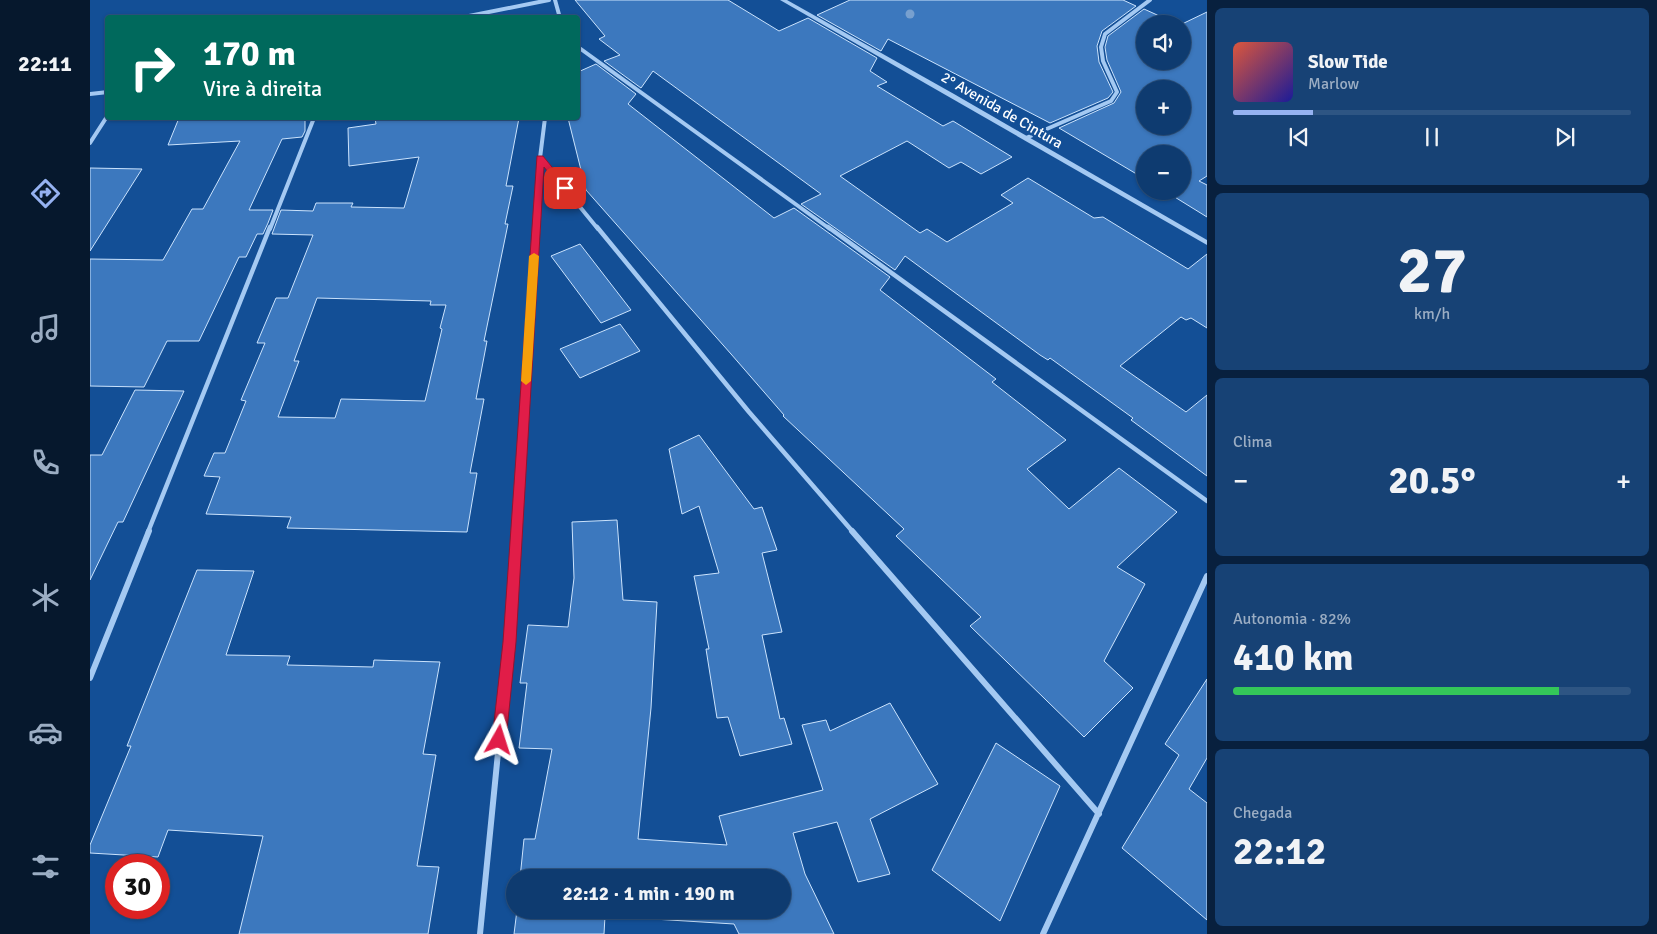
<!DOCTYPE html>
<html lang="pt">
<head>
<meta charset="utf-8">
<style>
  body { margin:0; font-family:Signika,sans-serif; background:#174275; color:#f1f3f6; height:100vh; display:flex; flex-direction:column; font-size:19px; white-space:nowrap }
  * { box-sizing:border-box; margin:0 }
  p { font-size:16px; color:#9badc3 }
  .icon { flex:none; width:28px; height:28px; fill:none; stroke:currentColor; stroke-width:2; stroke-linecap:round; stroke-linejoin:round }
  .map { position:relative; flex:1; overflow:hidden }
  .drawer { display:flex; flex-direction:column; gap:8px; padding:8px; background:#08203e; width:450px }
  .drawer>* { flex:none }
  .hud { position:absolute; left:15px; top:15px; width:475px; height:105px; border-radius:5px; box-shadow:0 1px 4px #0004,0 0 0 1px #2e5583; background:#00695c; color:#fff; overflow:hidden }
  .buttons { position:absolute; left:1046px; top:15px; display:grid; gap:10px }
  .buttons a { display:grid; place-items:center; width:55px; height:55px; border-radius:50%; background:#0e3b70; box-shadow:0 1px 4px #0004,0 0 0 1px #2e5583; font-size:25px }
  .speed { position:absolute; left:15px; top:854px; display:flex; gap:10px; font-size:25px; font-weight:700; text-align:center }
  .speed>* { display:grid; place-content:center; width:65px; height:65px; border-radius:50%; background:#0e3b70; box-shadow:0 1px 4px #0004,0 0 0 1px #2e5583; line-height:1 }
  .speed .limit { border:8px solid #d22; background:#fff; color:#111 }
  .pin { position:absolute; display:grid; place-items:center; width:42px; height:42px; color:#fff; margin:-21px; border-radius:10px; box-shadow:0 2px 8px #0006 }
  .me { position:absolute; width:55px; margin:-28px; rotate:6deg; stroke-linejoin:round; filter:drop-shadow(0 0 4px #0008) }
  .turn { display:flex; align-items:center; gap:18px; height:105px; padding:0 15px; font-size:22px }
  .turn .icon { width:65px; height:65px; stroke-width:2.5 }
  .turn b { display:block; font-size:35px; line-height:42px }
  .big { font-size:38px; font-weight:800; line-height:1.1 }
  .drawer .tile { flex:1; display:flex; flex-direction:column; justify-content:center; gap:8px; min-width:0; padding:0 18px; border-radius:8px; background:#174275 }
  .drawer .dial { align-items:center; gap:0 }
  .dial b { font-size:65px; line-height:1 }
  .song { display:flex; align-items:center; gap:15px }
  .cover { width:60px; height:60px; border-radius:8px; background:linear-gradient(135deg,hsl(10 70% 55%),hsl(240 70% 35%)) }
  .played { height:5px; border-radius:2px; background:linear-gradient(90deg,#95b2f1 20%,#2e5583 20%) }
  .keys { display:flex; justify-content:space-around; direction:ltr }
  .heat { display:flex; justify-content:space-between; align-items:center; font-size:28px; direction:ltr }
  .charge { height:8px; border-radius:4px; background:linear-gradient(90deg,#34c759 82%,#2e5583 0) }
  .trip { position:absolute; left:416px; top:869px; width:285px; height:50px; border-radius:25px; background:#0e3b70; box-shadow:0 1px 4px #0004,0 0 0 1px #2e5583; font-weight:800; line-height:50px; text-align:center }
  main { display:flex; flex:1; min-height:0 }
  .dock { display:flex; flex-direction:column; width:90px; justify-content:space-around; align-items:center; background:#06182d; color:#9badc3 }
  .dock .icon { width:35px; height:35px }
  .dock .current { color:#95b2f1 }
  .dock b { font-size:22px; color:#f1f3f6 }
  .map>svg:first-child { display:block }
</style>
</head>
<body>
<main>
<nav class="dock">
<b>22:11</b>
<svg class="icon current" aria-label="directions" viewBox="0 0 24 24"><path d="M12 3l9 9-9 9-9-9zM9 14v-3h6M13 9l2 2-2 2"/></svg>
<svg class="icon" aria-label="music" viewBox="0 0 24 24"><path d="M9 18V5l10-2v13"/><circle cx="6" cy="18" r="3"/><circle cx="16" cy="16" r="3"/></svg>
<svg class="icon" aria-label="phone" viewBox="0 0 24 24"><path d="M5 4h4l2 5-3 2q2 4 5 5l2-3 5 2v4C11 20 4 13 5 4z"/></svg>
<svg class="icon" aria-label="climate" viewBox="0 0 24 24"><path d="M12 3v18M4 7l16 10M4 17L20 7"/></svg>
<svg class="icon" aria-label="car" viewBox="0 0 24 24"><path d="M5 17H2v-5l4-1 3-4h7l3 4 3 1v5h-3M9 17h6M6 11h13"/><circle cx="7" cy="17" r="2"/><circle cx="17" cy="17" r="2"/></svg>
<svg class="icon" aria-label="filters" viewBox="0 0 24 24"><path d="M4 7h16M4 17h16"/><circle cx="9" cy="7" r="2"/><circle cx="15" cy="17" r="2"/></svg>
</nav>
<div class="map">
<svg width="1117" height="934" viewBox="0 0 1117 934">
  <rect width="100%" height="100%" fill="#134f96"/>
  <path fill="#3c78be" stroke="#cbe3fd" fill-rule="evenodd" d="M485,0H638L689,31L718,18L787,58L780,71L797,82L787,86L853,126L863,121L922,157L891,174L871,162L859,168L817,141L750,176L830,233L837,229L857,242L923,203L911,195L938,178L1004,218L1013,217L1098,269L1117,254V328L1101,318L1096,320L1091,317L1030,366L1096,412L1117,395V476L1041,420L1043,418L960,358L958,360L950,355L815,256L805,270L711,204L731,194L563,71L551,88L514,61L530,55L509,39L515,36Z
    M760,0H1033L1046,6L1012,31L1007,46L1009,62L1023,92L1018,98L960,123L798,39L791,51L727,15Z
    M1054,9L1087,24H1055V61H1092V24L1117,12V176L1109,181L1117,185V217L1075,191H1092V154H1055V179L969,128L1024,103L1031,92L1017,60L1015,47L1018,36ZM1055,89H1092V126H1055Z
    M506,64L546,94L538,104L684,218L704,208L800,277L790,290L906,379L902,382L976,440L937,469L979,509L1029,468L1087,512L1027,567L1055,584L1014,661L1043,688L994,737L880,626L891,617L806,536L814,529L693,416L694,415L641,354L496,190L478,118H488V72Z
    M89,118H215V131L212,137L192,139L159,210H183L178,223L173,234H167L156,257H149L109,341H77L54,387L0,386V259L73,260L102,209H113L150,141L78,145Z
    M285,118H429L416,186H423L415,224H418L394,341H397L386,399H394L380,473H387L377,532L197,528L201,517L116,514L130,477L114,476L124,453H135L156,401L151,400L175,343H167L186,298H198L223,235L182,234L191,210L223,211L226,203H263L261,207L314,208L329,157L259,166L258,128L286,124ZM227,298L341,301L340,305H356L350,328L352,329L335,401L251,399L245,418L188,417L209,361H204Z
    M0,168L52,169L0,251Z
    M490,244L541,310L511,323L461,256Z
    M530,324L550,351L490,378L470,349Z
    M45,390L94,391L33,522H28L0,580V455H12Z
    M609,435L664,509L672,507L687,550L672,553L692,632L672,635L690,719L694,718L702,744L650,756L638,717L627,718L616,649H619L604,576L629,573L609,506L592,514L579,449Z
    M527,520L533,600L567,602L561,708L548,839L637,845L629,816L733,790L712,725L736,720L740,731L800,703L848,784L780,819L800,874L768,882L747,822L703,833L715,874L744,934H649L644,924L515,916L514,934H424L427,910H692V878H430L434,839H445L462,749L429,748L437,683H430L438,625L478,627L484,578L482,522Z
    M107,570L164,571L136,655L200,656L197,665L283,667L284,660L350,662L333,754L346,755L327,866L349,867L338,934H149L173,836L78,830L68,857L0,853V845L41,746H37Z
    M1117,679V758L1099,789L1117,803V920L1032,848L1089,755L1075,744Z
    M906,743L970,786L910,921L842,870Z"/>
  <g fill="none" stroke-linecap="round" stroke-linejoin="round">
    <path stroke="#a4c9f2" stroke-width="4" d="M465,0L470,18
      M369,18L459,0
      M488,47L740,229
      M0,94L18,92
      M936,138L1021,101L1027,92L1013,61L1011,47L1015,34L1060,0
      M0,143L18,115
      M450,158L508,229
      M180,229L224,118
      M445,229L450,158L455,118"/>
    <path stroke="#a4c9f2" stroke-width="4.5" d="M507,227L659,412L763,532
      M738,227L1117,501
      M58,532L180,227
      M426,532L446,227"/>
    <path stroke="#a4c9f2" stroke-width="6" d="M762,531L1009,814
      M0,678L59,531
      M390,934L419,642L426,531
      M953,934L1117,576"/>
    <path fill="#a4c9f2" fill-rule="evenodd" d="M690,0H697L864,94L1117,240V245Z"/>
  </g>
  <circle fill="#78a0cf" cx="820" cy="14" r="4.5"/>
  <path fill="#e11d48" stroke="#92132f" d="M447,156H453L479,188L478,190H472L454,167L426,642L416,740L414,744L409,747L404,744L402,740L413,642Z"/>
  <path fill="#f59e0b" d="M444,253L449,256L441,381L436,385L431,381L439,256Z"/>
  <g text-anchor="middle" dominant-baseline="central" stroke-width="5" stroke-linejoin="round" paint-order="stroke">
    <g font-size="15" fill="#fff" stroke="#134f96">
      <text transform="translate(912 110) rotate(30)">2° Avenida de Cintura</text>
    </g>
  </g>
</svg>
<div class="buttons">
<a><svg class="icon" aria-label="sound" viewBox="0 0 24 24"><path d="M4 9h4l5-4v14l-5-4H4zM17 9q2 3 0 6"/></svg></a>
<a>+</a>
<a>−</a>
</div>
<div class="speed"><div class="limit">30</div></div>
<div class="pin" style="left:475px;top:188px;background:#d93025"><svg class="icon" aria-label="arrive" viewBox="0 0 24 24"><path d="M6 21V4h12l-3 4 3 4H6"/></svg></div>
<svg class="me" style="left:409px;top:740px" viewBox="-20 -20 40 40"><path d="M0-17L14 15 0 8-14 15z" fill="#e11d48" stroke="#fff" stroke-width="4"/></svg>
<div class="trip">22:12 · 1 min · 190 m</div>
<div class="hud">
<div class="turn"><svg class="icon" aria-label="right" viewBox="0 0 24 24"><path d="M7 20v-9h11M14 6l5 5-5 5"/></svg><div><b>170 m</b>Vire à direita</div></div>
</div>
</div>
<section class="drawer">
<div class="tile">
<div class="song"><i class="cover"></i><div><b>Slow Tide</b><p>Marlow</p></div></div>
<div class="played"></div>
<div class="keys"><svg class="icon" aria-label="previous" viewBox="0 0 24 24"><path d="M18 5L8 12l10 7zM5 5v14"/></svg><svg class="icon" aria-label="pause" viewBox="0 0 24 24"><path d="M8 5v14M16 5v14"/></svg><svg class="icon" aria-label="next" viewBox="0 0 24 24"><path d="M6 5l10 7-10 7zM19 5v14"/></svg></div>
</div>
<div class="tile dial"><b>27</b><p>km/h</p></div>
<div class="tile"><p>Clima</p>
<div class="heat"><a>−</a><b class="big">20.5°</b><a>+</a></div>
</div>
<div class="tile"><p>Autonomia · 82%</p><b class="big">410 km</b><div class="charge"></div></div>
<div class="tile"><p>Chegada</p><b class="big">22:12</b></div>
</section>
</main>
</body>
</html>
